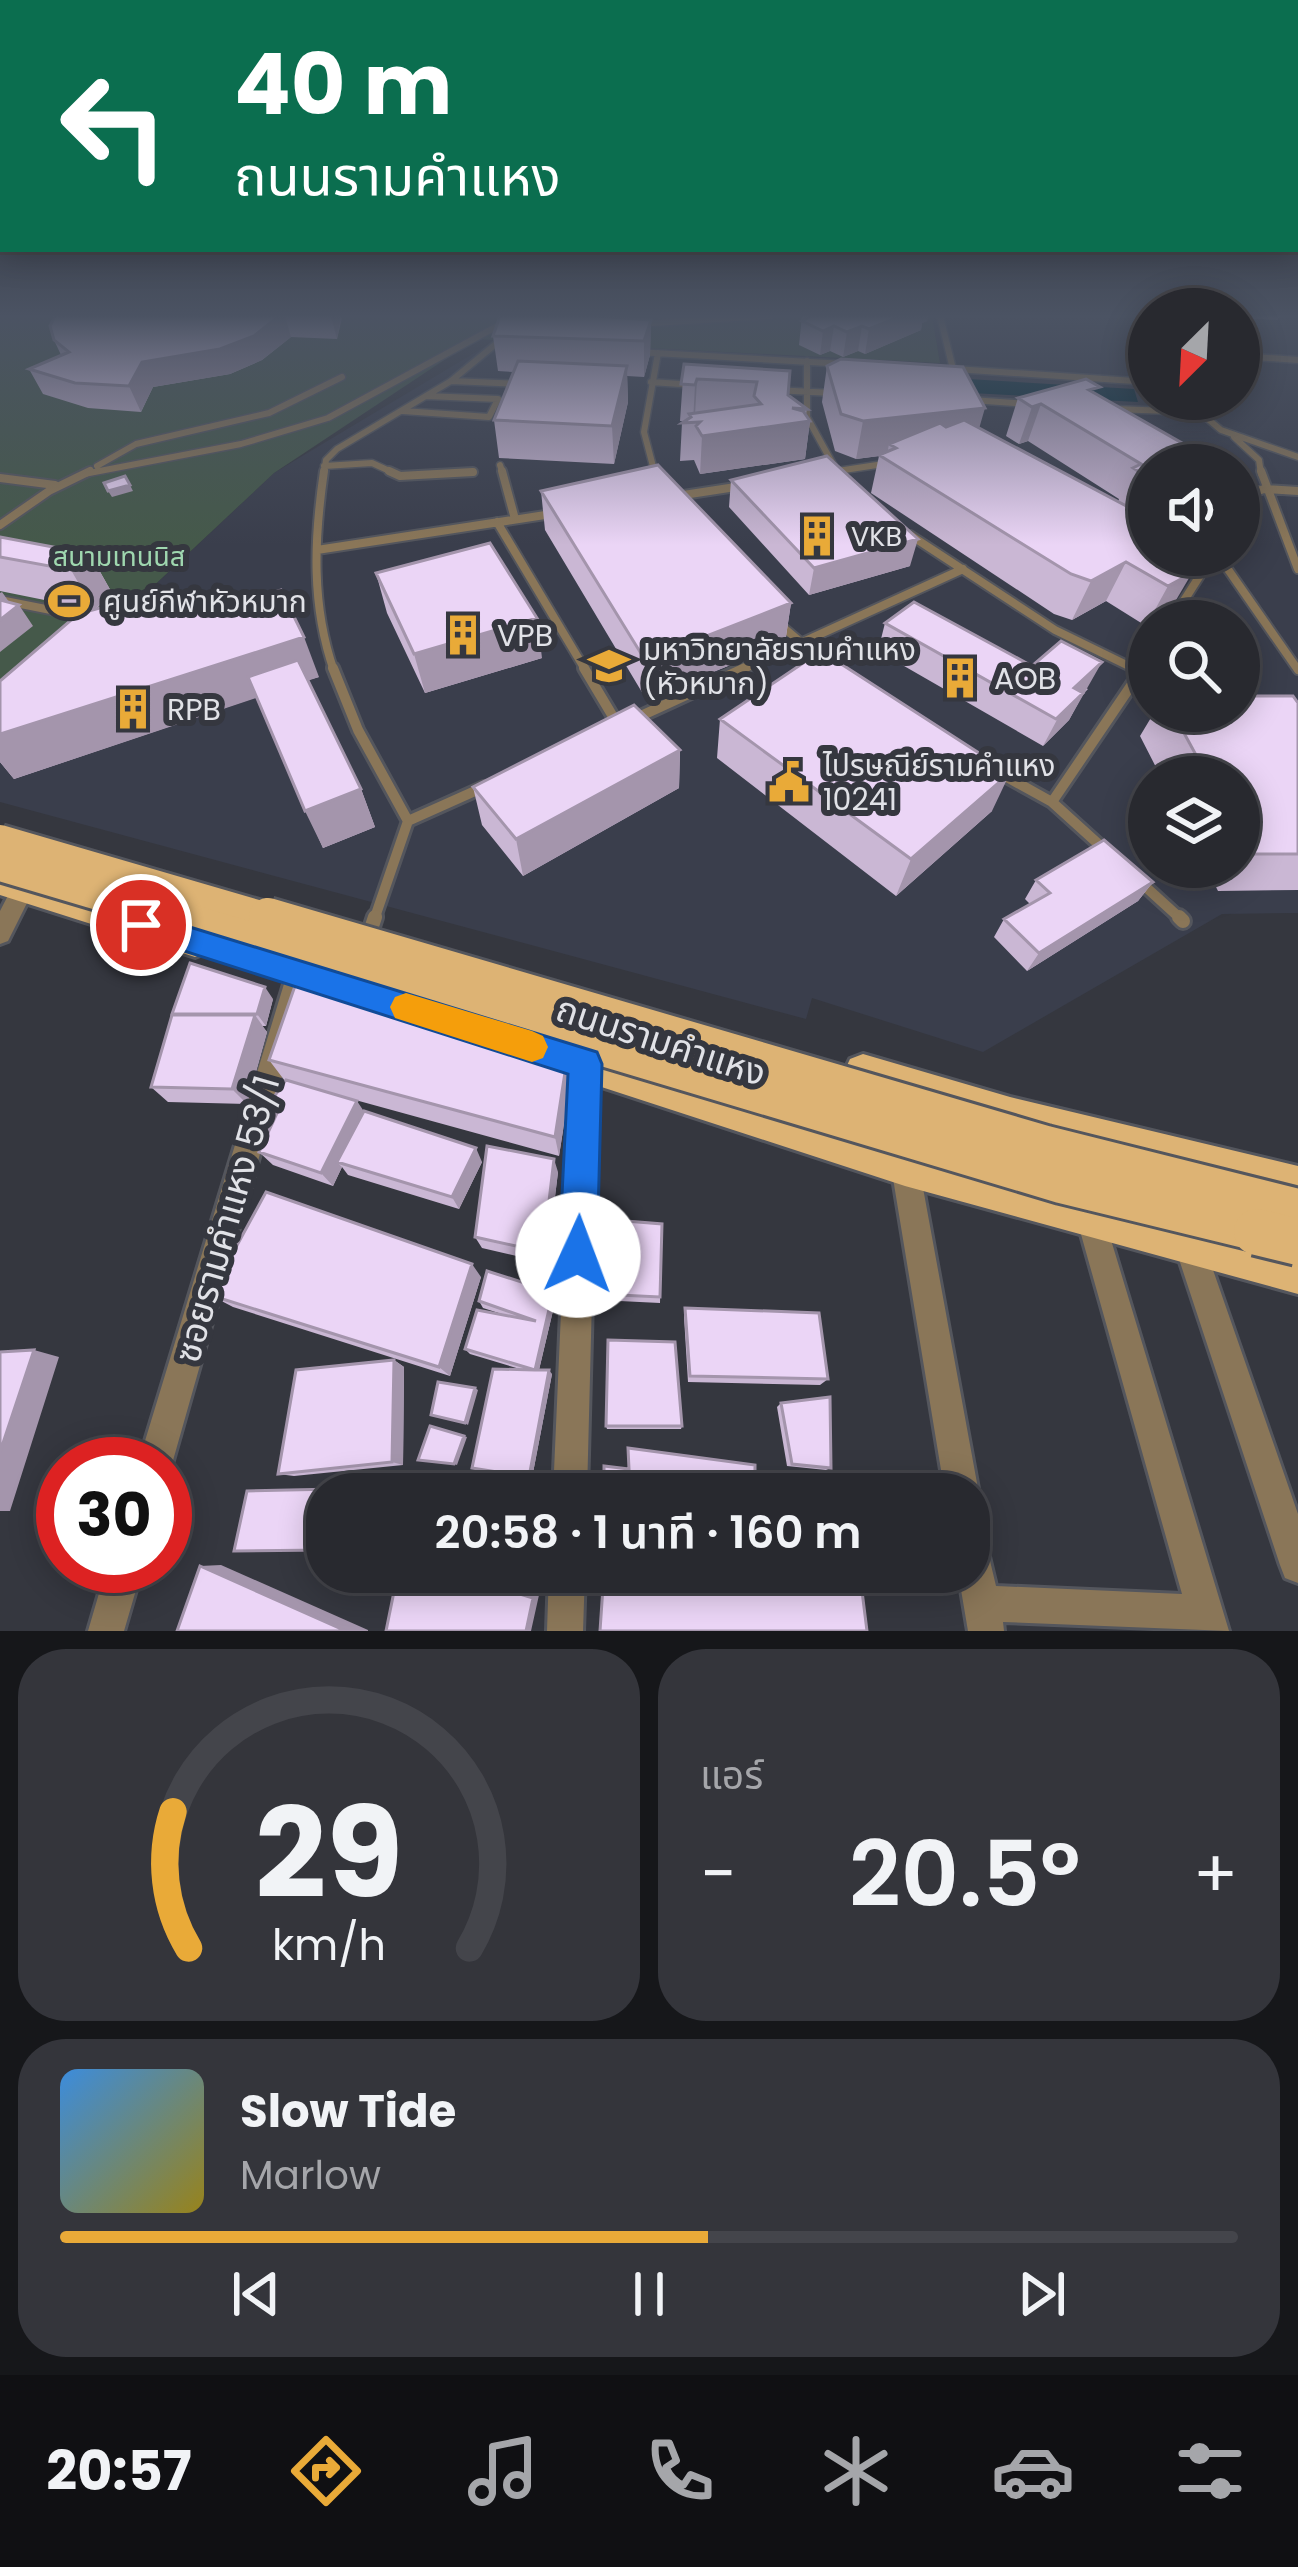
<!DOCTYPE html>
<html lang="th">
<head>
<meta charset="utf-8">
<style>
  body { margin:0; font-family:Poppins,"Noto Sans Thai",sans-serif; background:#34353b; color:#f1f3f6; height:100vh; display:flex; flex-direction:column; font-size:45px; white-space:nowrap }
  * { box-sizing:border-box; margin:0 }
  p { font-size:39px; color:#a5a6aa }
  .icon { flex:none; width:66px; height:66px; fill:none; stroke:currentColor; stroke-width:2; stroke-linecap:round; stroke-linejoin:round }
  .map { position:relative; height:1631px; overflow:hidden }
  .side { display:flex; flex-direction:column; gap:18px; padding:18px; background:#16171a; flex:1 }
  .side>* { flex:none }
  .top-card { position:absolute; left:0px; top:0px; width:1299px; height:252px; box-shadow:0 6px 30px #0003,0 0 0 3px #44454b; background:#0b6e4f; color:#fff; overflow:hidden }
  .needle { width:78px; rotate:204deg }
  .fabs { position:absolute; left:1128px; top:288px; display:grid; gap:24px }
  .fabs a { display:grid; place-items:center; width:132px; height:132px; border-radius:50%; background:#28292f; box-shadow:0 6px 30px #0003,0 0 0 3px #44454b; font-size:60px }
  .speed { position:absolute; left:36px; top:1437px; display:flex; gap:24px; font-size:60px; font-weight:700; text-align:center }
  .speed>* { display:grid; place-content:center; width:156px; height:156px; border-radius:50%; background:#28292f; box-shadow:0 6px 30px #0003,0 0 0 3px #44454b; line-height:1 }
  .speed .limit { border:18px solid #d22; background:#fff; color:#111 }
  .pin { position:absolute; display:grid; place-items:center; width:102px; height:102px; color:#fff; margin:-51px; border:6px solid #fff; border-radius:50%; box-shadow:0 3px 12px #0007 }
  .me { position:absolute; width:132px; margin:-66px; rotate:2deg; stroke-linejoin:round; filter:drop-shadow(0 0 9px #0008) }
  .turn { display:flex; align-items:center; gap:42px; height:252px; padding:0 36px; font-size:54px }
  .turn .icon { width:156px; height:156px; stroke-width:2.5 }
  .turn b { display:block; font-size:84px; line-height:102px }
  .big { font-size:90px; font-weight:600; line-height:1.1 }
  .side .tile { flex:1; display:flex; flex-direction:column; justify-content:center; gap:18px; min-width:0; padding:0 42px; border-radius:48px; background:#34353b }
  .side .dial { align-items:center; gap:0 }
  .dial svg { height:312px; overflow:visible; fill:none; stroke:#44454b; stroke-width:7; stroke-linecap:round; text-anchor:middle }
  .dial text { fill:#f1f3f6; stroke:none }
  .song { display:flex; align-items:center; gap:36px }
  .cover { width:144px; height:144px; border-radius:18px; background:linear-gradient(135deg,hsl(210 70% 55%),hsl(50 70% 35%)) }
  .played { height:12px; border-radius:6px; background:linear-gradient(90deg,#e9aa38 55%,#44454b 55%) }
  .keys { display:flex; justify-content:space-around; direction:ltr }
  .heat { display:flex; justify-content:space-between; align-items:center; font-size:66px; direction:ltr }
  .side .tiles { flex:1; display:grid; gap:18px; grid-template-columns:1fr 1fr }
  .tile:last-child { grid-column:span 2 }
  .trip { position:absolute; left:306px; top:1473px; width:684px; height:120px; border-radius:48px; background:#28292f; box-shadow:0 6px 30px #0003,0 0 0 3px #44454b; font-weight:600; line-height:120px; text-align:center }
  .tab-bar { display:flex; height:192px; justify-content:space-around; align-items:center; background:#101013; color:#a5a6aa }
  .tab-bar .icon { width:84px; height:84px }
  .tab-bar .selected { color:#e9aa38 }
  .tab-bar b { font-size:54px; color:#f1f3f6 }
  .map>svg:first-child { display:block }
</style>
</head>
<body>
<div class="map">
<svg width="1298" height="1631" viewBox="0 0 1298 1631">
  <rect width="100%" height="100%" fill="#35373f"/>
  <path fill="#3a3e4c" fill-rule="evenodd" d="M932,316H1149V399H1239V316H1298V913L1222,914L983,1052L812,998L806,1019L0,802V730L274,473L501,337L940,362ZM1149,465H1239V555H1149ZM1149,621H1239V711H1149ZM1149,777H1239V867H1149Z"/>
  <path fill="#45594a" d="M0,316H932L940,363L476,339L274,473L0,730Z"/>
  <path fill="#002a38" d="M968,379L1134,389L1138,402L971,393Z"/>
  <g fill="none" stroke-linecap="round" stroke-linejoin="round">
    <g stroke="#54565d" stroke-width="9">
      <path id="service-far3" d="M940,316L954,373
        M637,324L770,316
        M637,352L846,364
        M1239,356L1298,360
        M807,361V417L834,466
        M955,369L1149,382
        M451,381L520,384
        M651,382L695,385
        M774,390L833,393
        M1184,399L1221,430L1298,457
        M971,400L1031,404
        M1115,409L1195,412
        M403,411L489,417L498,399L426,396
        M1234,437L1259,460L1261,474
        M500,465L503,474
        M97,466L136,444L269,413L342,377
        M324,466L372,463L396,474
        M831,472L890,463
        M84,474L241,444L328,418L516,316
        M324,474L326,460L337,449L451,381L497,343H505
        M435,474L473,472
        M655,474L644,432L658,353"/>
    </g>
    <g stroke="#54565d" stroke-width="12">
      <path id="service-far2" d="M324,471C314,539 311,605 334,671
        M389,471L400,476L473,472
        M502,471L515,519
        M654,471L657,478
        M1261,471L1298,569
        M831,472L837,471
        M0,478L55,485
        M677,496L742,486
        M1239,511L1249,494L1264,489L1298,491
        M497,522L586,671
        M0,525L49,491L90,471
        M910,535L1055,630L1139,671
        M317,550L558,513
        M1156,555L1199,571
        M1218,555L1298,670
        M0,600L91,618
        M1171,621L1213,555
        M778,623L823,661
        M739,671L963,569
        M1141,671L1149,660"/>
    </g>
    <g stroke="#54565d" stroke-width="16">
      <path id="service-far1" d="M333,668L358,730L408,821L484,787
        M584,668L618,725
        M1133,668L1149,676
        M632,720L745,668
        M996,771L1052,802L1143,668
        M1052,802L1105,850
        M1137,879L1182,920
        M374,920L408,821"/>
    </g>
    <g stroke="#54565d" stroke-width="20">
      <path id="service" d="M1179,917L1183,921
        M370,932L375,917"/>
    </g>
    <g stroke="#54565d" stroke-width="6">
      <path id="minor" d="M23,880L31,882L34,889L8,941L0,944V911L15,882Z
        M299,963L308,966L311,974L172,1464L165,1477V1464H138L287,974L290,966Z
        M585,1051L594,1054L598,1063L587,1494H553L572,1063L576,1054Z
        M905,1152L915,1156L919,1166L979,1494L974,1506L969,1508V1494H945L891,1166L895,1156Z
        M1091,1206L1101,1210L1105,1220L1229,1631L1003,1622L1004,1631H968L958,1572H969V1518L981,1523L996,1586L1182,1594L1077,1220L1081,1210Z
        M1190,1232L1200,1237L1205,1247L1298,1514V1583L1285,1578L1280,1565L1175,1247L1180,1237Z
        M107,1566H143L124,1631H88Z
        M549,1572H585L583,1631H547Z"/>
    </g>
    <g stroke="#54565d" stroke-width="6">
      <path id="primary" d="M0,869L195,927L207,932L212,942L207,952L195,957L0,895Z
        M384,984L905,1146L1298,1252V1294L905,1186L384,1016L372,1011L366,1000L372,989Z
        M863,1054L1010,1097L1298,1166V1206L1010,1135L863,1090L850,1085L844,1072L850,1059Z"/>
    </g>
    <use href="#service-far3" stroke="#8a7658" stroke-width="6"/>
    <use href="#service-far2" stroke="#8a7658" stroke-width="8"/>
    <use href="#service-far1" stroke="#8a7658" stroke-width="10"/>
    <use href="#service" stroke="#8a7658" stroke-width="14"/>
    <use href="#minor" fill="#8a7658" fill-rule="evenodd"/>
    <use href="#primary" fill="#ddb374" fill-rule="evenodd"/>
    <g stroke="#54565d" stroke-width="34" stroke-linecap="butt">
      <path id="primary-bridge-far2" d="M0,839L278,920
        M0,867L179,920"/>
    </g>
    <g stroke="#54565d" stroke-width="44" stroke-linecap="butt">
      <path id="primary-bridge-far1" d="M169,917L1061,1184L1270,1235
        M268,917L1046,1145L1298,1208"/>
    </g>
    <g stroke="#54565d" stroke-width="52" stroke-linecap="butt">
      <path id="primary-bridge" d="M1257,1232L1298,1242"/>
    </g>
    <use href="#primary-bridge-far2" stroke="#ddb374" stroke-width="28"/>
    <use href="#primary-bridge-far1" stroke="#ddb374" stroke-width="38"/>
    <use href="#primary-bridge" stroke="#ddb374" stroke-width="46"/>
  </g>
  <path fill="#cab7d4" d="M55,316H341L342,318L337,339L291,337L262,360L230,374L153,387L141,412L88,408L43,394L29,369L61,355L54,340Z
    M802,316H928L927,321L922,323L921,330L865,354L858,351L843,357L830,351L820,355L799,345Z
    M1239,316H1280L1278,320L1239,318Z
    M651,320L650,355L644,377L627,376L628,402L614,464L499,458L494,420L514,372L498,371L493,336Z
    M684,364L790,371L788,395L807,409L806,415L810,421L805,459L700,474L694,460L680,461L682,423L685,421H680Z
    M827,366L979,428L1118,502L1119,499L1028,441L1019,444L1006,436L1018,398L1097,394L1191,448L1220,453L1214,465H1149V510L1140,513L1149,555H1174L1170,561L1169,612L1149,621V624L1146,626L1106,601L1072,620L1054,614L871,493L879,456L856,459L835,451L822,402Z
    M731,480L910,566L809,595L729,507Z
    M541,491L791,603L785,643L646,699L545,530Z
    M0,537L90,554L112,593L95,610L319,677L308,680L361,789L375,827L323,848L257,697L14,779L0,762V681L94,610L0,591Z
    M376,573L542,658L425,693L387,613Z
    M885,623L1032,666L1088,689L1083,694L1069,720L1043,746L878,651Z
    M1298,703V890L1218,891L1206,867H1239V777H1161L1140,736L1155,711H1239Z
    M720,719L992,811L896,896L717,758Z
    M680,750L679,788L523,876L482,825L473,787Z
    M1036,880L1153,882L1138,901L1027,971L994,937L1004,919L1030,904L1025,899Z
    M273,999L266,1026H262L267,1032L247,1104L168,1102L151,1087Z
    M269,1060L570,1086L559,1156L319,1090L363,1112L482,1162L459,1209L348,1175L342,1167L333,1186L273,1165L259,1152L273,1121L264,1111L285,1081Z
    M558,1172L547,1263L482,1248L475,1237Z
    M662,1224L660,1303L599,1300L598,1294Z
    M481,1277L450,1376L233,1307L210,1295Z
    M556,1298L539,1370L552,1374L532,1478L472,1468L523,1370L470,1354L465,1349L508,1316L483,1308L479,1301Z
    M685,1308L828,1379L820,1385L688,1382L684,1317Z
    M394,1360L404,1367L403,1465L294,1476L278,1474Z
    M781,1403L831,1468L826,1470L787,1466L777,1407Z
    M606,1426H682L681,1429H607Z
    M767,1473L857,1494H764L763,1475Z"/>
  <path fill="#a495ac" d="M279,316H285L291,337L262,360L230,374L153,387L141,412L129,386L142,362Z
    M331,316H341L337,339Z
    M901,316H928L927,321L922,323L921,330L865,354L869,329Z
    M651,320L650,355L644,377V341Z
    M834,326L830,351L820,355L823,331Z
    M862,326L858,351L843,357L847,332Z
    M627,366L628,402L614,464L612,426Z
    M697,379L695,416L693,422L695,385Z
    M1041,404L1028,441L1019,444L1032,407Z
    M985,408L974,446L896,448L889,444L887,455L856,459L863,421Z
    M810,421L805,459L700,474L702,436Z
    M1220,453L1214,465H1186Z
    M1149,478V510L1131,516Z
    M130,485L133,491L112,497L108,491Z
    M918,539L910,566L809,595L814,568Z
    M90,554L112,593L94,610L71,570Z
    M1126,562L1106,601L1072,620L1091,581Z
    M1192,573L1169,612L1154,621H1149V624L1146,626L1168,586Z
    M2,592L14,609L19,605L33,626L0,652V593Z
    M791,603L785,643L646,699L645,660Z
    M537,618L542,658L425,693L414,654Z
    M304,637L319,677L14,779L0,762V734Z
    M1102,662L1069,720L1043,746L1074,688Z
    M680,750L679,788L523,876L516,839Z
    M1010,773L992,811L896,896L911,859Z
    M361,789L375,827L323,848L305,811Z
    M1153,882L1138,901L1027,971L1039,953Z
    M265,987L273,999L266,1026L257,1014Z
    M255,1015L267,1032L247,1104L232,1089Z
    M566,1066L570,1086L559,1156L555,1137Z
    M357,1101L367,1116L337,1162L342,1167L333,1186L321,1173Z
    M476,1148L482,1162L459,1209L452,1197Z
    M554,1159L558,1172L547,1263L543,1252Z
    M472,1264L481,1277L450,1376L439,1367Z
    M553,1292L556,1298L538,1374L535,1370Z
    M34,1350L59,1357L10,1511H0V1452Z
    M394,1360L404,1367L403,1465L392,1462Z
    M549,1370L552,1374L532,1478L529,1477Z
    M475,1388L478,1390L468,1425L465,1423Z
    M464,1436L467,1437L457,1465L454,1464Z
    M381,1488L392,1490L391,1494H379Z
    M221,1565L368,1630V1631H346L200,1566Z
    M448,1572H462L539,1595L531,1631H526Z
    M518,1572H524L522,1584L516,1587Z"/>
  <path fill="#ebd5f6" stroke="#a495ac" stroke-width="3" d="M55,316H279L254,336L220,349L142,362L129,386L75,383L29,369L69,352L54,340L50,326Z
    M500,316H594L651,320L644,341L493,336Z
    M812,316H901L869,329L862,326L847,332L834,326L823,331L802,321Z
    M841,359L963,367L985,408L863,421L841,414L827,366Z
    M518,361L627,366L612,426L494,420Z
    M684,364L790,371L788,395L807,409L792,408L803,411L810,421L702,436L696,426L700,422L682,423L691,417L689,414L761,404L754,396L757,382L697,379L695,385L681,384Z
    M1086,379L1100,387L1089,390L1191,448L1203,444L1220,453L1186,465H1149V478L1133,468L1141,464L1041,404L1032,407L1018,398Z
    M964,420L1149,518V555H1159L1192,573L1168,586L1126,562L1091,581L1071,574L879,455L896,448L889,444L940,423L946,427Z
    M827,456L918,539L814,568L731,480Z
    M658,465L791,603L645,660L541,491Z
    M125,476L130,485L108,491L104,483Z
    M0,537L90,554L71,570L0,557Z
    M490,543L537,618L414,654L376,573Z
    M281,590L304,637L0,734V681L78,614L114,604L142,612L192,598L227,605Z
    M0,600L19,605L0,620Z
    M914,602L1032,666L1061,641L1102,662L1074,688L1083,693L1056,719L885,623Z
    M821,651L1010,773L911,859L720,719Z
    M298,660L361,789L305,811L248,677Z
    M1239,696H1293L1298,703V854H1250L1239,834V777H1208L1172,711H1239Z
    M634,705L680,750L516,839L473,787Z
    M1104,840L1153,882L1039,953L1004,919L1050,893L1036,880Z
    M190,963L265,987L257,1014H172Z
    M296,983L566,1066L555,1137L269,1060Z
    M172,1015H255L232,1089L151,1087Z
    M286,1080L357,1101L321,1173L259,1152L278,1111H264Z
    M364,1111L476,1148L452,1197L337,1162Z
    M487,1146L554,1159L543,1252L475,1237Z
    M266,1192L472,1264L439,1367L210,1295Z
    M601,1219L662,1224L660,1297L598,1294Z
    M487,1271L553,1292L535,1370H549L529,1477L472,1468L493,1369L535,1370L465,1349L477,1310L536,1321L479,1301Z
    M685,1308L819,1313L828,1379L690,1376Z
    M608,1340L675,1342L682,1426H606Z
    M34,1350L0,1452V1352Z
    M394,1360L392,1462L278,1474L296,1370Z
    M438,1382L475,1388L465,1423L431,1415Z
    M830,1397L831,1468L792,1464L781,1403Z
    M430,1426L464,1436L454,1464L418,1460Z
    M628,1448L755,1465V1494H604V1466L629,1469Z
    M767,1473L857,1483V1494H767Z
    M401,1481L473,1494H399Z
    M381,1488L379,1494H327V1550L234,1551L247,1491Z
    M200,1566L346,1631H177Z
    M398,1572H518L516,1587L448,1572L533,1598L526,1631H386Z
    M604,1572H772L860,1575L867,1631H600Z"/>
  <linearGradient id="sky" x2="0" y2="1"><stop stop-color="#1d1e23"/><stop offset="0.58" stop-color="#4b5363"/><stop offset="1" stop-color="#4b5363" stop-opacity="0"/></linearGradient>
  <rect width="1298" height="545" fill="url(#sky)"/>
  <path fill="#1a73e8" stroke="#114b97" stroke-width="3" d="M141,912L597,1052L602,1064L597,1255L592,1268L578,1274L565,1268L559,1255L568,1074L131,934L126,925L131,916Z"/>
  <path fill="#f59e0b" d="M406,993L532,1031L543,1036L548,1047L543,1058L532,1062L395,1018L390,1007L395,997Z"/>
  <defs>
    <g id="building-bare" transform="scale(3.24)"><path d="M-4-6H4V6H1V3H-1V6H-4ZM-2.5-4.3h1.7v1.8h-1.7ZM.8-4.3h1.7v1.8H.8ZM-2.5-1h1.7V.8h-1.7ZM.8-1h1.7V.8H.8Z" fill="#e9aa38" stroke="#35373f" stroke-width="2.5" paint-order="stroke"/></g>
    <g id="stadium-bare" transform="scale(3.24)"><path d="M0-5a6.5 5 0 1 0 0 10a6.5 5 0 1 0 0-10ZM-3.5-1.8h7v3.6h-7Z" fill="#e9aa38" stroke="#35373f" stroke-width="2.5" paint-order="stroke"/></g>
    <g id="university-bare" transform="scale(3.24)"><path d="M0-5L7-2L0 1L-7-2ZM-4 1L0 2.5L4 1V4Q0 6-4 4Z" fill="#e9aa38" stroke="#35373f" stroke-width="2.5" paint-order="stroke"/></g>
    <g id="civic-bare" transform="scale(3.24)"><path d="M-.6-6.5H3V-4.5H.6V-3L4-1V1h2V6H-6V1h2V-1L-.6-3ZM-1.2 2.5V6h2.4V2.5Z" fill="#e9aa38" stroke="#35373f" stroke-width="2.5" paint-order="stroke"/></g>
  </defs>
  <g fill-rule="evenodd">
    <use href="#building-bare" x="817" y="536"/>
    <use href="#stadium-bare" x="69" y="601"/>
    <use href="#building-bare" x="463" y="635"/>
    <use href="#university-bare" x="609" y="666"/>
    <use href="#building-bare" x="960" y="678"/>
    <use href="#building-bare" x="133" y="709"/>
    <use href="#civic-bare" x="789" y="782"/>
  </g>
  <g text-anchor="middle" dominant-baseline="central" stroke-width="12" stroke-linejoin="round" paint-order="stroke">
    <g font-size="27" fill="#e1e2e7" stroke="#35373f" text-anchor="start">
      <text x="851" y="536">VKB</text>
    </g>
    <g font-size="27" fill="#9fd7af" stroke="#35373f">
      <text x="119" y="556">สนามเทนนิส</text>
    </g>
    <g font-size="30" fill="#e1e2e7" stroke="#35373f" text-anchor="start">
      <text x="103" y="601">ศูนย์กีฬาหัวหมาก</text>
      <text x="497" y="635">VPB</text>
      <text x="643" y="649">มหาวิทยาลัยรามคำแหง<tspan x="643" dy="34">(หัวหมาก)</tspan></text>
      <text x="994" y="678">AOB</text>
      <text x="167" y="709">RPB</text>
      <text x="823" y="765">ไปรษณีย์รามคำแหง<tspan x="823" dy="34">10241</tspan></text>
    </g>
    <g font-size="36" fill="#e1e2e7" stroke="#35373f">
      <text transform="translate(661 1041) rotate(18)">ถนนรามคำแหง</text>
      <text transform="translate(227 1219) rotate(-74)">ซอยรามคำแหง 53/1</text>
    </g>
  </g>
</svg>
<div class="fabs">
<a><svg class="needle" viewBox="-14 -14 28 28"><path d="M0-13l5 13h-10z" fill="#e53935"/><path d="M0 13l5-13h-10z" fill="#a5a6aa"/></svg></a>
<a><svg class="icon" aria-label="sound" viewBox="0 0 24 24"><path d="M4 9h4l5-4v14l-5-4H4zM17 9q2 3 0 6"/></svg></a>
<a><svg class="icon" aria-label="search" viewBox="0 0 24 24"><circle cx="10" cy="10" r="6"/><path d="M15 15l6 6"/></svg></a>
<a><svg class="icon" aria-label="layers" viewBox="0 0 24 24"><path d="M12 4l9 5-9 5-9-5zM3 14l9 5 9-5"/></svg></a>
</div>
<div class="speed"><div class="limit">30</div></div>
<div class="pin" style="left:141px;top:925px;background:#d93025"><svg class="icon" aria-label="arrive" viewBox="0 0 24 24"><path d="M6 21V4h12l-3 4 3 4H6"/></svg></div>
<svg class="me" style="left:578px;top:1255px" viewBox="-20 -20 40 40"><circle r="19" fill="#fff"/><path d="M0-13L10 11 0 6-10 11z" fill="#1a73e8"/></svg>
<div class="trip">20:58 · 1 นาที · 160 m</div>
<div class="top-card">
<div class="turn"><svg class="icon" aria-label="left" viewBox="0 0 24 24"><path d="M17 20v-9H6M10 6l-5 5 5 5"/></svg><div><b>40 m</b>ถนนรามคำแหง</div></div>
</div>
</div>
<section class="side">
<div class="tiles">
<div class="tile dial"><svg viewBox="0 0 100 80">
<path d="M14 69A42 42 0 1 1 86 69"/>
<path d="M14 69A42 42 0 0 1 10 34" stroke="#e9aa38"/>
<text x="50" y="56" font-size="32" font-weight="700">29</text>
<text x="50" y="72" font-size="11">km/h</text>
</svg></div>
<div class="tile"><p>แอร์</p>
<div class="heat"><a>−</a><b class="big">20.5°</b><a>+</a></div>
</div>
<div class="tile">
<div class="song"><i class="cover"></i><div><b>Slow Tide</b><p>Marlow</p></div></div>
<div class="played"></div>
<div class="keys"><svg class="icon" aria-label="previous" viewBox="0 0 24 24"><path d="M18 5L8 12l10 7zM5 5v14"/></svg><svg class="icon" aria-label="pause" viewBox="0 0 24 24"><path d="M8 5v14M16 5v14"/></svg><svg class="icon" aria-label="next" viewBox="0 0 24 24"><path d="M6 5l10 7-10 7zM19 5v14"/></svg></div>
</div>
</div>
</section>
<nav class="tab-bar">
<b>20:57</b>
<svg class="icon selected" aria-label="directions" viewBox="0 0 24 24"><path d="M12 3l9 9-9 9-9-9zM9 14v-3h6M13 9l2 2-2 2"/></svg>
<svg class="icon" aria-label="music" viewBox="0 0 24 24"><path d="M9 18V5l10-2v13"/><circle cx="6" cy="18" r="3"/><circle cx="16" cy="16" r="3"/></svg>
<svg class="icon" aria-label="phone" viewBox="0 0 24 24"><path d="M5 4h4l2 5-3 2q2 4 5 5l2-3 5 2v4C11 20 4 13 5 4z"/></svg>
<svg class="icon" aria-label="climate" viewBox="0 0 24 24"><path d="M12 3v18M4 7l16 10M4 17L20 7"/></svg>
<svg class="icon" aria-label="car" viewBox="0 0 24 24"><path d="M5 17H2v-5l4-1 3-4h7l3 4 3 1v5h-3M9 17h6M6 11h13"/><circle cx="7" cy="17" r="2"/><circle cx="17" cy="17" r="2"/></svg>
<svg class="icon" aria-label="filters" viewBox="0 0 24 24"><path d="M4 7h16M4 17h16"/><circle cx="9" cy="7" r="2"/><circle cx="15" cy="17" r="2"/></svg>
</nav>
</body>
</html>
